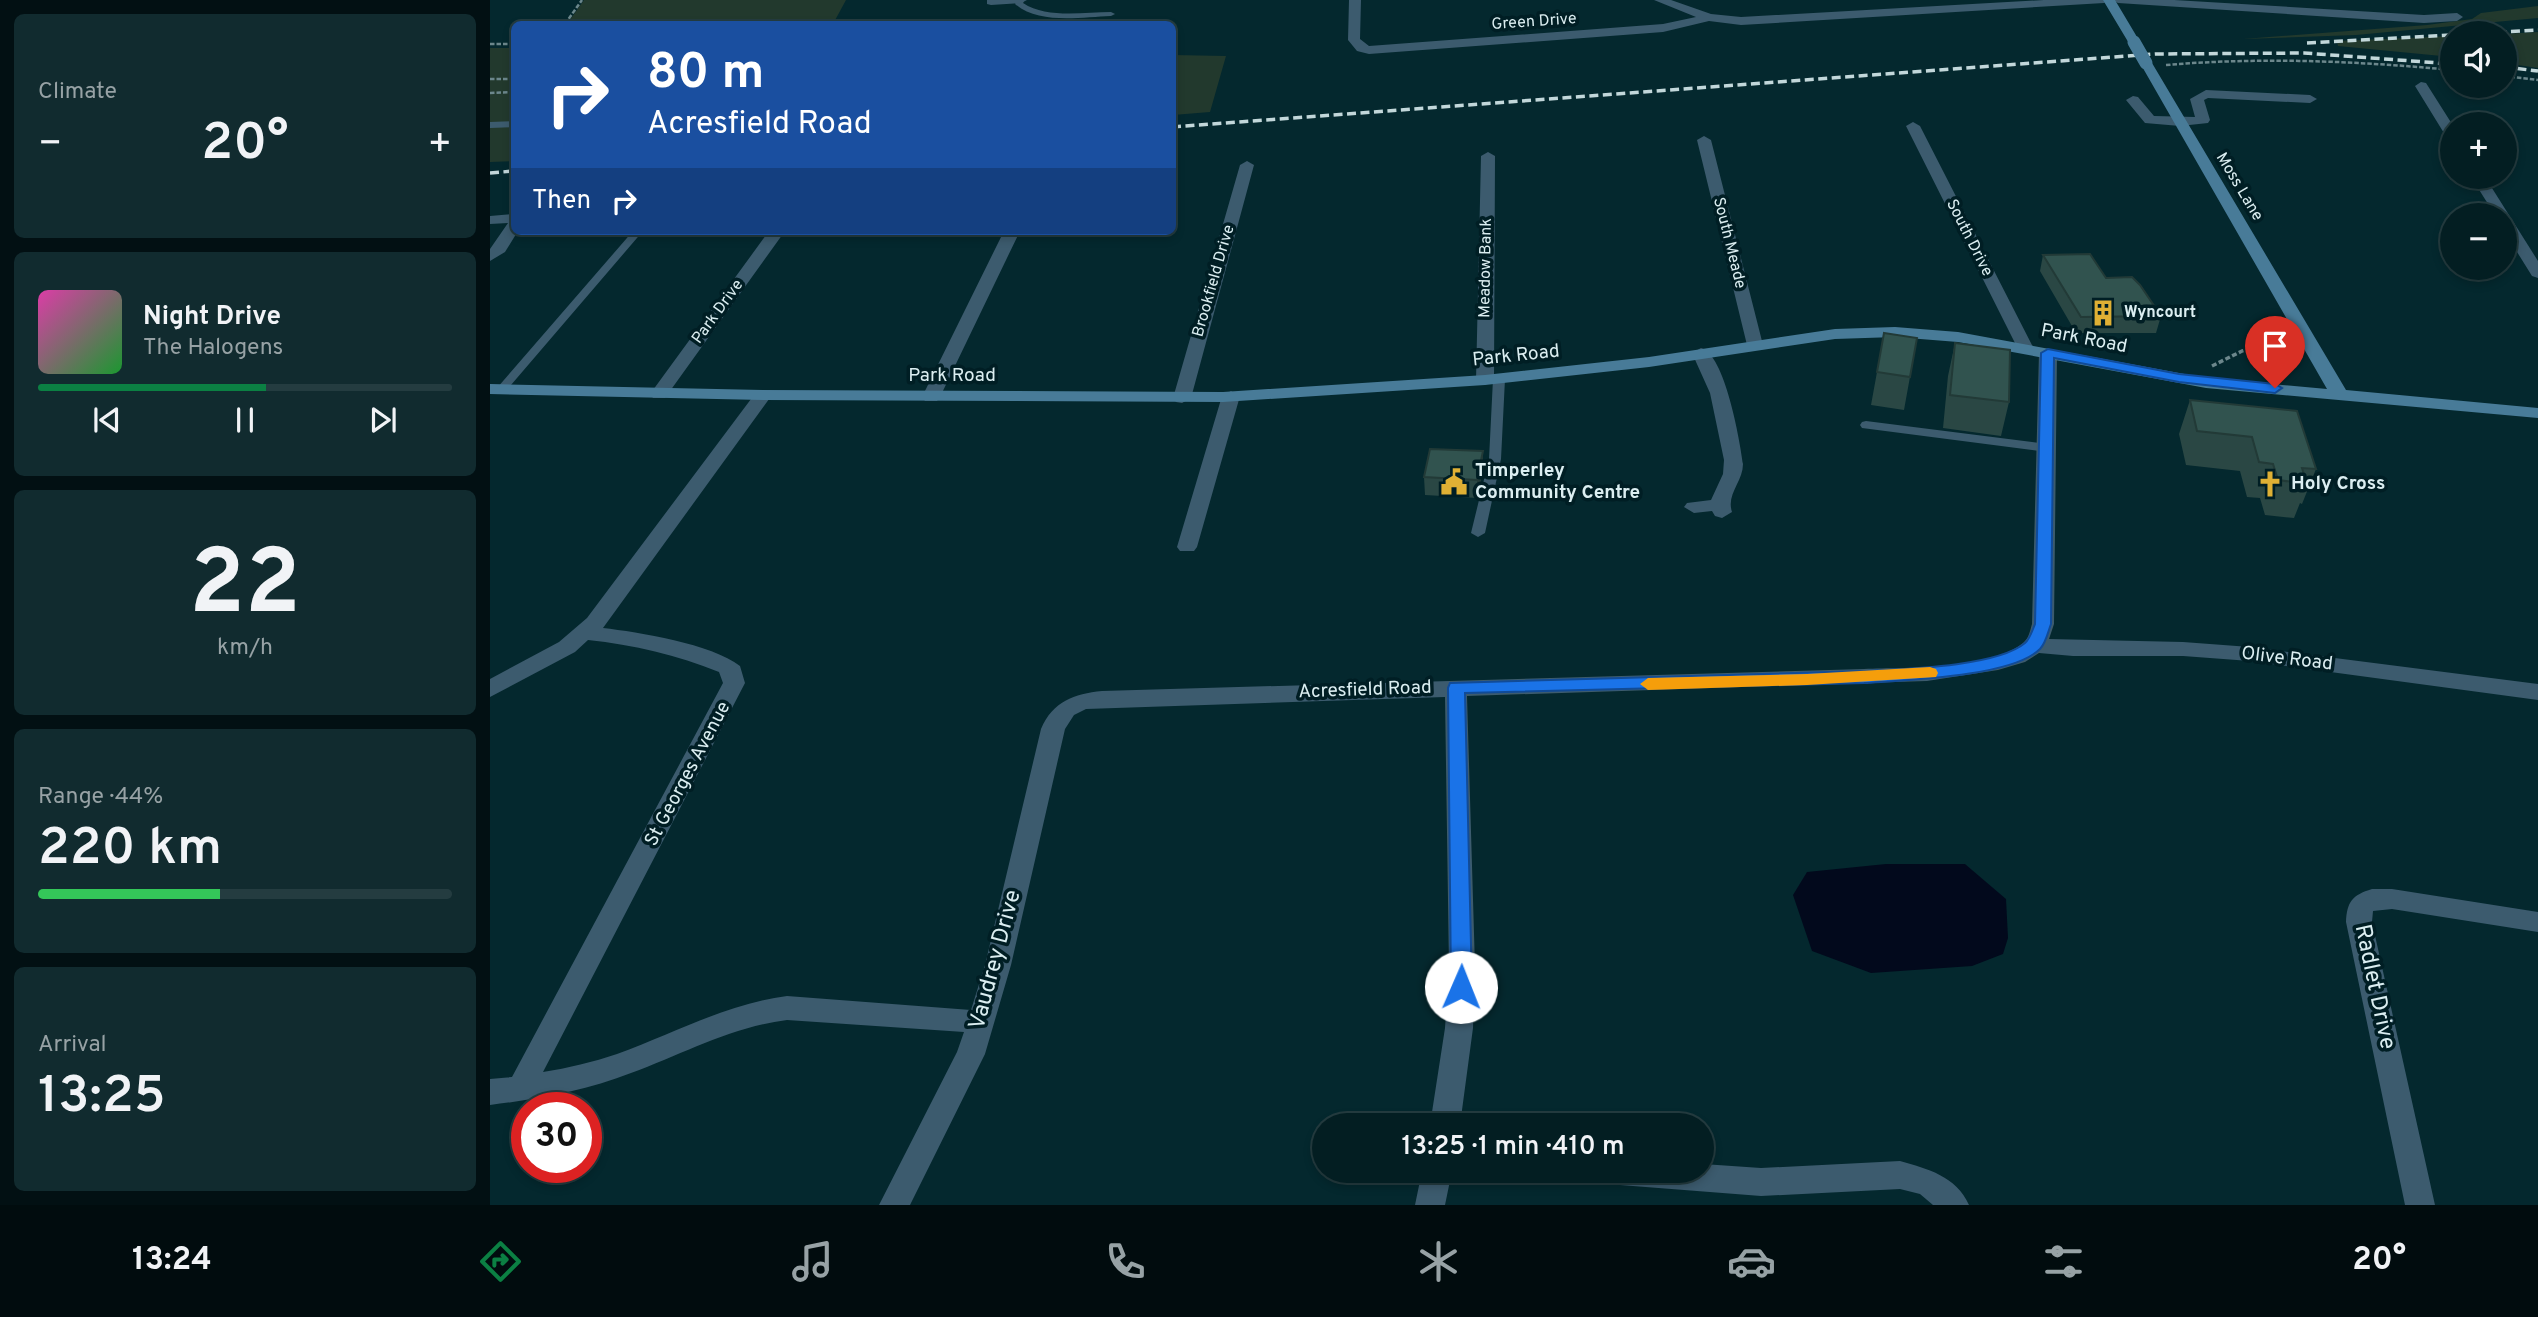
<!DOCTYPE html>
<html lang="en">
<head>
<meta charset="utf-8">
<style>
  body { margin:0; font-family:Overpass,sans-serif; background:#112b2f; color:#f1f3f6; height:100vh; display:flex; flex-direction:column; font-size:26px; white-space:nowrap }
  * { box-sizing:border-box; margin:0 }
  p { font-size:23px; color:#97a2a5 }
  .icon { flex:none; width:38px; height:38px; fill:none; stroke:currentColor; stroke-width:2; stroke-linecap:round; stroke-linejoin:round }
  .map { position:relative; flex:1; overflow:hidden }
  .drawer { display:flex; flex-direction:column; gap:14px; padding:14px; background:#021013; width:490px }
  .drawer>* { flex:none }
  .hud { position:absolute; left:21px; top:21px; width:665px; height:214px; border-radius:10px; box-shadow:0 4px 10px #0003,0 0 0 2px #243c40; background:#1a4fa0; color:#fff; overflow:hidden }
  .fabs { position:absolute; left:1950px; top:21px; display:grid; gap:14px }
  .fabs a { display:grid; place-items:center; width:77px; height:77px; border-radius:50%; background:#031e22; box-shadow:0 4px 10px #0003,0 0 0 2px #243c40; font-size:35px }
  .speed { position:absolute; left:21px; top:1092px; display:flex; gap:14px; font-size:35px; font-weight:700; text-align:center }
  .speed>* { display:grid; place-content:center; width:91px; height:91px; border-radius:50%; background:#031e22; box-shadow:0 4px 10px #0003,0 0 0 2px #243c40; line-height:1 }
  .speed .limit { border:10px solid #d22; background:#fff; color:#111 }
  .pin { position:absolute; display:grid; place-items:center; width:60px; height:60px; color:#fff; margin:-72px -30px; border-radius:50% 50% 50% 0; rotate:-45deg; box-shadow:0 0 7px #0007 }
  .pin .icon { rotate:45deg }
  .me { position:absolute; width:77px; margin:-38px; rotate:1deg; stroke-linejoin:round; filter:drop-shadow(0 0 5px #0008) }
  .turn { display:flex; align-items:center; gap:24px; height:147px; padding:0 21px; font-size:32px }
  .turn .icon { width:91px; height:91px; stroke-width:2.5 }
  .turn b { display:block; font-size:49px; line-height:60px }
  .then { display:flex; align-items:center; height:66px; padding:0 21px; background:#0003; gap:14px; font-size:26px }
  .big { font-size:52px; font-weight:600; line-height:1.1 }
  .drawer .tile { flex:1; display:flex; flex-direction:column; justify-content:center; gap:10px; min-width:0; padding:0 24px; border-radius:10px; background:#112b2f }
  .drawer .dial { align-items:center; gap:0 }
  .dial b { font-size:91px; line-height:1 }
  .song { display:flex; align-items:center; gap:21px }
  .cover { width:84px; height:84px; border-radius:10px; background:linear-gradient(135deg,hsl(320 70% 55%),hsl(130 70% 35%)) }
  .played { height:7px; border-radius:4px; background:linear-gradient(90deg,#0b8043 55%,#243c40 55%) }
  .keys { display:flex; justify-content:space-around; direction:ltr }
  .heat { display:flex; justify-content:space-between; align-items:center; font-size:38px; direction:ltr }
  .charge { height:10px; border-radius:5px; background:linear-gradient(90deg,#34c759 44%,#243c40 0) }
  .trip { position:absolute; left:822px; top:1113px; width:402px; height:70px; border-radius:35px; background:#031e22; box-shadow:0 4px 10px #0003,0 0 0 2px #243c40; font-weight:600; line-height:70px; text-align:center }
  .tabs { display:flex; height:112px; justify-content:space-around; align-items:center; background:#010c0e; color:#97a2a5 }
  .tabs .icon { width:49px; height:49px }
  .tabs .on { color:#0b8043 }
  .tabs b { font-size:32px; color:#f1f3f6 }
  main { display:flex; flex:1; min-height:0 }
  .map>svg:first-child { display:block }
</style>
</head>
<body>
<main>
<section class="drawer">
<div class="tile"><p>Climate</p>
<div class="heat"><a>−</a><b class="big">20°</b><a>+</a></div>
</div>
<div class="tile">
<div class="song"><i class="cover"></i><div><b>Night Drive</b><p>The Halogens</p></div></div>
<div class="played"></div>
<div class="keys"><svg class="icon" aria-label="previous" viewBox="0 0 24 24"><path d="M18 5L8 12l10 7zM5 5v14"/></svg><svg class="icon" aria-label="pause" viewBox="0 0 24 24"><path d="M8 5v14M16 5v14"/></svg><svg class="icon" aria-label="next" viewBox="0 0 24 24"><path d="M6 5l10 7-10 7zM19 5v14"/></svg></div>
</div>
<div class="tile dial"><b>22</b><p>km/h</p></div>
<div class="tile"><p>Range · 44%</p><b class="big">220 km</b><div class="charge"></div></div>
<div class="tile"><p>Arrival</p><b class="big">13:25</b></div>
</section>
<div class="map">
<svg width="2048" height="1205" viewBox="0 0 2048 1205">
  <rect width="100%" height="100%" fill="#04282e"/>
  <path fill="#22392d" d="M94,0H356L343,24H77Z
    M2048,6V18L1866,35L1753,39L1937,25L1982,19L1991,13Z
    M2048,32V68L2014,63V34Z
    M1962,36V57L1848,46L1847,41Z
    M0,48H24V161L0,162Z
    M683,55L736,56L720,112L683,115Z"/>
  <path fill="#02091c" d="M1396,864H1475L1516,899L1518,938L1513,954L1482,966L1381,973L1322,951L1303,895L1317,872Z"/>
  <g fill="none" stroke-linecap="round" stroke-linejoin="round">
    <path stroke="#6c878c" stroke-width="2.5" stroke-dasharray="4.5 2" stroke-linecap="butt" d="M75,24L92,0
      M0,44H24
      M1676,65C1772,57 1866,61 1962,70
      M2014,76L2048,80
      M0,79H24
      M0,93L24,92"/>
    <path stroke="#6c878c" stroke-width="3.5" stroke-dasharray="5 2.5" stroke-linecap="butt" d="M1722,366L1752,351L1796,339"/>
    <path fill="#3c5b6e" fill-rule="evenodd" d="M527,0H535L533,3C557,19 594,12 621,12L625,14L621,16C592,17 549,25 525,4Z
      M24,121V127L0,128V122Z
      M143,231H153L15,392H7V388Z
      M1009,376L1015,379L1011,459L995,533L988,537L981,533L999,459L1003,379Z
      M1376,421L1557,444L1563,448L1557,452L1372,428L1370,425L1372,422Z"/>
    <path fill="#3c5b6e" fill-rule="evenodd" d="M497,0H537L531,3L501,5L497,4Z
      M859,0H871L870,39L879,46L1173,24L1206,17L1164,0H1181L1221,14L1251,17L1554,0H1620L1614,3L1251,25L1219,21L1173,32L879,54L867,51L858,40Z
      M1622,0H1684L1934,15L1967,13L1973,17L1967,21L1934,23L1628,3Z
      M1931,82L1936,83L1962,124V139L1957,138L1925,86Z
      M1716,90L1820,95L1827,99L1820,103L1718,98L1714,100L1720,120L1718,123L1690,126L1655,123L1636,100L1643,96L1648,97L1664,116L1705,117L1700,99Z
      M1423,122L1430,126L1544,349L1542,353L1536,354L1528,349L1416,126Z
      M1214,136L1221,140L1273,345L1271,349H1259L1257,345L1207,140Z
      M998,152L1005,156L1004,380L995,385L986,380L991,156Z
      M757,161L764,165L701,398L692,403L686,402L683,398L750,165Z
      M1981,177H1995L2048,261V278L2042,276L2014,231V215H2005Z
      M24,214V231H28L15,252L0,261V249L18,223L0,224V216Z
      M279,231H295L175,398H163L160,394L163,390Z
      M514,231H530L450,397L447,401H435L432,397Z
      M1211,348C1235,354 1250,441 1253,464C1253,482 1236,494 1242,512L1232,518L1225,516L1222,511L1204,513L1194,507L1197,503L1221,500L1233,474L1234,460L1220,393L1202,353Z
      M1558,348L1567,353L1564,624L1559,639L1693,642L1760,647L2048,684V700L1760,661L1693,656H1583L1549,653L1535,662L1508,670L1437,681L977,696L985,967L983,1028L970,1125H940L955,1028L959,967L955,697L596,709L584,715L575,729L521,965L495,1054L420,1205H389L467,1052L474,1032L297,1020C240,1027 193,1054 141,1073C95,1091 48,1099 0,1105V1079L22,1077L233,683L229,672C187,655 144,645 98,640L85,652L0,697V679L69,642L97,618L267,391L273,390L282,395L113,628C148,632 222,644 250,666L255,683L53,1072C78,1068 103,1062 127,1054C185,1033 236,1004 297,996L481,1010L495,965L551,729C563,701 584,694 612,691L1374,669C1418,667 1498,671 1533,643C1539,638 1540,631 1542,624L1549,353Z
      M741,391L750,396L707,547L704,551H690L687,547L732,396Z
      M1882,889H1902L2048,912V932L1902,909L1883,911L1882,922L1945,1205H1915L1856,922C1857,902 1862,895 1882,889Z
      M1410,1161C1438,1169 1466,1176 1479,1205H1443L1430,1194L1410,1189L1271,1196L1130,1185L1119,1181L1115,1171H1213V1164L1271,1168Z
      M932,1171H962L955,1205H925Z"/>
    <path fill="#487b98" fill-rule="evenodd" d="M1613,0H1625L1650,42L1648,45H1640Z
      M1656,59L1662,63L1856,390L2048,408V418L1716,388L1468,342L1405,337L1345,339L1159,367L995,385L733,402L273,400L0,394V384L273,390L733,392L995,375L1159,357L1345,329L1405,327L1468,332L1716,378L1837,389L1650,63Z"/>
    <path stroke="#c2d7da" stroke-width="3.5" stroke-dasharray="9 4.5" stroke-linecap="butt" d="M1994,33L2048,30
      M1817,43L1962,35
      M2014,67L2048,71
      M682,127L1665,54L1814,53L1962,64
      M0,173L24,171"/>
    <path stroke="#487b98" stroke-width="13" d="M1644,42L1656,63"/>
  </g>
  <path fill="#2a4744" d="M1553,255L1616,278L1671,316L1666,333H1586L1550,271Z
    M1427,338L1414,410L1381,405L1387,372Z
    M1465,343L1519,402L1511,436L1453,428L1458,376Z
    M1700,400L1826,469L1812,504L1810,503L1804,518L1775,515L1770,498L1757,497L1750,471L1696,465L1689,434Z
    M993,451V469L987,498L935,495L934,477Z"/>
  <path fill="#223a37" d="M993,451V469L987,498V480Z"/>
  <path fill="#31534f" stroke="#223a37" stroke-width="2" d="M1600,254L1616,278L1642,277L1650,285L1671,316L1591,317L1553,255Z
    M1394,333L1427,338L1420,377L1387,372Z
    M1465,343L1520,350L1519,402L1460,395Z
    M1700,400L1807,411L1826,469L1812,468L1817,484L1788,480L1783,464L1769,462L1762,437L1707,431Z
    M940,449L993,451L987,480L934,477Z"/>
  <path fill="#1a73e8" stroke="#114b97" stroke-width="2" d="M1558,349L1689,374L1785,384L1792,388L1785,393L1689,382L1564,358L1561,624C1558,632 1556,643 1550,649C1522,677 1415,680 1374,683L975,693L982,987L979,993L971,996L964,993L961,987L958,688L960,683L1374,671C1413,669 1506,667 1535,643C1540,639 1542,631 1545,624L1551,353Z"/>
  <path fill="#f59e0b" d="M1440,667L1446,669L1448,673L1446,677L1317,685L1158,690L1150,684L1158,678L1317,674Z"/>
  <defs>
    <g id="building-bare" transform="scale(2.1)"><path d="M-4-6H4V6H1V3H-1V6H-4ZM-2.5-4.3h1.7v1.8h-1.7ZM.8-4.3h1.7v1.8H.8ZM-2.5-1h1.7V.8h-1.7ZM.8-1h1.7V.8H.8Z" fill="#dfb034" stroke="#001e24" stroke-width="2.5" paint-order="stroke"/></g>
    <g id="civic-bare" transform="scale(2.1)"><path d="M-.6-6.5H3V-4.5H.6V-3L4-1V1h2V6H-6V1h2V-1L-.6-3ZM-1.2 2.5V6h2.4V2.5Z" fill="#dfb034" stroke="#001e24" stroke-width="2.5" paint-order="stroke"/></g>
    <g id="church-bare" transform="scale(2.1)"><path d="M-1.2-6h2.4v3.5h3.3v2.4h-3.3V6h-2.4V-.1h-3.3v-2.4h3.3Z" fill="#dfb034" stroke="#001e24" stroke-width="2.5" paint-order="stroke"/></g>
  </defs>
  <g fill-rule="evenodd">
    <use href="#building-bare" x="1613" y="313"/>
    <use href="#civic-bare" x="964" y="482"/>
    <use href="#church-bare" x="1780" y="484"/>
  </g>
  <g text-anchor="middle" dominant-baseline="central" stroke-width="7" stroke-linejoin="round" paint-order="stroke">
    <g font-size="16" fill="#dbeef1" stroke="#001e24">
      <text transform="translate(1044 22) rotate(-4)">Green Drive</text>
      <text transform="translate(1749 187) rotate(59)">Moss Lane</text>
      <text transform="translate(1479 238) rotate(63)">South Drive</text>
      <text transform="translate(1239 243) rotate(76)">South Meade</text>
      <text transform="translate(996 268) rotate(-89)">Meadow Bank</text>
      <text transform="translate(724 281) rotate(-74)">Brookfield Drive</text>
      <text transform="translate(228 312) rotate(-54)">Park Drive</text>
    </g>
    <g font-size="16" font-weight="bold" fill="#dbeef1" stroke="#001e24" text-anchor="start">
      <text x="1634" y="313">Wyncourt</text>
    </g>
    <g font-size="19" fill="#dbeef1" stroke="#001e24">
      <text transform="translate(1594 339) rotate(11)">Park Road</text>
      <text transform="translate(1026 356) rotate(-6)">Park Road</text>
      <text x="462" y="376">Park Road</text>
      <text transform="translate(1797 659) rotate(7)">Olive Road</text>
      <text transform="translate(875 690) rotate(-2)">Acresfield Road</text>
      <text transform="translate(198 774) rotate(-62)">St Georges Avenue</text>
    </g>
    <g font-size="19" font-weight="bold" fill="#dbeef1" stroke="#001e24" text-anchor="start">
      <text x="985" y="471">Timperley<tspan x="985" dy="22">Community Centre</tspan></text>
      <text x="1801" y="484">Holy Cross</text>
    </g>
    <g font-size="23" fill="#dbeef1" stroke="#001e24">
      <text transform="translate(506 960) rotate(-75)">Vaudrey Drive</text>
      <text transform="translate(1884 987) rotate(78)">Radlet Drive</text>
    </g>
  </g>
</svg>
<div class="fabs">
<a><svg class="icon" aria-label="sound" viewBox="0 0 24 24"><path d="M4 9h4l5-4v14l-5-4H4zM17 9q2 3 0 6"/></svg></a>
<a>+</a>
<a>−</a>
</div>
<div class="speed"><div class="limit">30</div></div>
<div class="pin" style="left:1785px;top:388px;background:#d93025"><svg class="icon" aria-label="arrive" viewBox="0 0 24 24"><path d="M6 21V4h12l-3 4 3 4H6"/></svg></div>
<svg class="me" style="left:971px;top:987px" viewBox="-20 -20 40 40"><circle r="19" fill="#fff"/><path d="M0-13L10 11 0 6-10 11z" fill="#1a73e8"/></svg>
<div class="trip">13:25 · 1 min · 410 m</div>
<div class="hud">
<div class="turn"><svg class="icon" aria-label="right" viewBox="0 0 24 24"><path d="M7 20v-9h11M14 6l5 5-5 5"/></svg><div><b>80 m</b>Acresfield Road</div></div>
<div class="then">Then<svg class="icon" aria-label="right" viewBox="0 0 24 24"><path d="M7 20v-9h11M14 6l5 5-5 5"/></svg></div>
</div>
</div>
</main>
<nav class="tabs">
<b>13:24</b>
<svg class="icon on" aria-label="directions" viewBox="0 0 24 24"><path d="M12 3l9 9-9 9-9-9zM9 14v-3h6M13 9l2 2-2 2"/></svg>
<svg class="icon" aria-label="music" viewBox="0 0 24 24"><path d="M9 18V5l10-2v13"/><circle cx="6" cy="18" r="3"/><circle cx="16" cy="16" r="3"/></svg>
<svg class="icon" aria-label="phone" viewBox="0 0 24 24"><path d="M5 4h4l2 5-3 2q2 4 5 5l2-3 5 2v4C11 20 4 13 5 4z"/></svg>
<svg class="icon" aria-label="climate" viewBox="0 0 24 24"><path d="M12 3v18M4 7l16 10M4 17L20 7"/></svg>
<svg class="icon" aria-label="car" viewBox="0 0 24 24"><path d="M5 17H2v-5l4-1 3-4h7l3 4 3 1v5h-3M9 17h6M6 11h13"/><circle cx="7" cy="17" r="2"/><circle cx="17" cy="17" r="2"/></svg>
<svg class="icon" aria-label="filters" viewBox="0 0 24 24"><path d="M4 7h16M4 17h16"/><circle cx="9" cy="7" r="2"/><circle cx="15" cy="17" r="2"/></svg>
<b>20°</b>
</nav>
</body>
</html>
